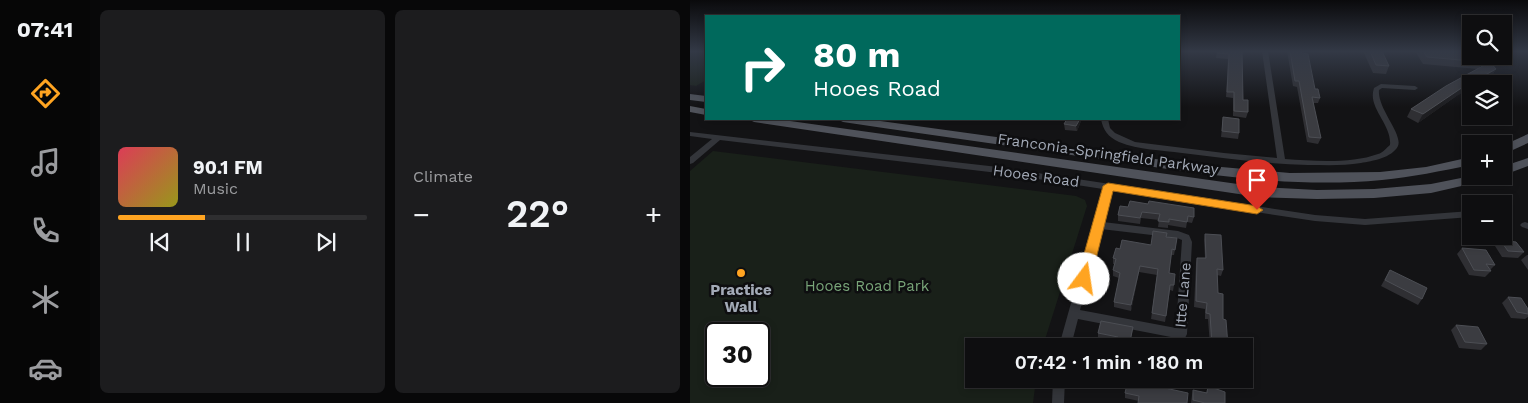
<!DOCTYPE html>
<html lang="en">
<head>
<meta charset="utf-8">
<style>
  body { margin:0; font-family:"Work Sans",sans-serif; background:#1c1c1e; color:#f1f3f6; height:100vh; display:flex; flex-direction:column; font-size:19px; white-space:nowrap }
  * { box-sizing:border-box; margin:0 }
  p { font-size:16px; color:#9b9c9f }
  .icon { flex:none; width:28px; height:28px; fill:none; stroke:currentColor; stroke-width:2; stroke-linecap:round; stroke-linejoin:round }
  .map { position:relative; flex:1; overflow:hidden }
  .details { display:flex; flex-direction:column; gap:10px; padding:10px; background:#080809; width:600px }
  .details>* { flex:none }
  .top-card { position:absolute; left:15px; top:15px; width:475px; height:105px; border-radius:0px; box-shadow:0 2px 8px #0003,0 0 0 1px #2e2e30; background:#00695c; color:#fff; overflow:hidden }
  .controls { position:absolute; left:772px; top:15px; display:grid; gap:10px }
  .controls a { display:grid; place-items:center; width:50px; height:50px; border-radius:0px; background:#0e0e10; box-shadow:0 2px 8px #0003,0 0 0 1px #2e2e30; font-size:25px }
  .speed { position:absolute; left:15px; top:322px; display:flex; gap:10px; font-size:25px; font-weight:700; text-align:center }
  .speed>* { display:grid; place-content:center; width:65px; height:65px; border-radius:50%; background:#0e0e10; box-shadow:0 2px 8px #0003,0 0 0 1px #2e2e30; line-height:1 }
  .speed .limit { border:2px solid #111; border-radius:8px; background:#fff; color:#111 }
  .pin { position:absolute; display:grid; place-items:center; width:42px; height:42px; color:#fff; margin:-51px -21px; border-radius:50% 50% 50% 0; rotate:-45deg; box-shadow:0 0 5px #0007 }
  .pin .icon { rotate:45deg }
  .me { position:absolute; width:55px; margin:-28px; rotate:14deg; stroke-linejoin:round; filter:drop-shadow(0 0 4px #0008) }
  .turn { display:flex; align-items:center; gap:18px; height:105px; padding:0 25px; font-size:22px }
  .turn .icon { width:65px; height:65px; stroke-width:2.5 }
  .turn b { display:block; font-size:35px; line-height:42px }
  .big { font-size:38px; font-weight:600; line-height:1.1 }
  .details .tile { flex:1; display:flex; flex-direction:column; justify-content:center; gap:8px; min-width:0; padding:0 18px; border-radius:8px; background:#1c1c1e }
  .song { display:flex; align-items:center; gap:15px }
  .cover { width:60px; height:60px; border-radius:8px; background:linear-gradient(135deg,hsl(350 70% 55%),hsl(60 70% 35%)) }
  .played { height:5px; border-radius:2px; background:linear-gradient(90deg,#ffa421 35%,#2e2e30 35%) }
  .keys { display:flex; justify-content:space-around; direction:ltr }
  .heat { display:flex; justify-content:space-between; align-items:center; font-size:28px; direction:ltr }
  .details .tiles { flex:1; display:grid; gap:10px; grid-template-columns:repeat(2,1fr) }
  .trip { position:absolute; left:275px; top:338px; width:288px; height:50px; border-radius:0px; background:#0e0e10; box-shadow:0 2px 8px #0003,0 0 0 1px #2e2e30; font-weight:600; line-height:50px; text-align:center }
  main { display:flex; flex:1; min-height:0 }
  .menu { display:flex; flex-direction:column; width:90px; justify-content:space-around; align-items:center; background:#060606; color:#9b9c9f }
  .menu .icon { width:35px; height:35px }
  .menu .on { color:#ffa421 }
  .menu b { font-size:22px; color:#f1f3f6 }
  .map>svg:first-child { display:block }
</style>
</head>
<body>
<main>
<nav class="menu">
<b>07:41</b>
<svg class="icon on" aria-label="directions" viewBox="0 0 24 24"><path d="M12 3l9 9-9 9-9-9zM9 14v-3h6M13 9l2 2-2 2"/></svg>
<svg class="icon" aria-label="music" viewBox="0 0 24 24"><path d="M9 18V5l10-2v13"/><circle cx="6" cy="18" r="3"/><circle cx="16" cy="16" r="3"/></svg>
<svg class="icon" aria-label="phone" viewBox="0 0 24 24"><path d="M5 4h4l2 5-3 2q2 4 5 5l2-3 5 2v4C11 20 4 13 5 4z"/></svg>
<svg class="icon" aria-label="climate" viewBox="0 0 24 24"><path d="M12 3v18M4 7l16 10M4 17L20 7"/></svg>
<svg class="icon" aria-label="car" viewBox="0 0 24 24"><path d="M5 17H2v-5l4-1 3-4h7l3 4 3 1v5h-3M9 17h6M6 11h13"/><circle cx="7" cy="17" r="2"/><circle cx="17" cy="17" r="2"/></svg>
</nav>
<section class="details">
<div class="tiles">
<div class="tile">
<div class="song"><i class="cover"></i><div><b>90.1 FM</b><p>Music</p></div></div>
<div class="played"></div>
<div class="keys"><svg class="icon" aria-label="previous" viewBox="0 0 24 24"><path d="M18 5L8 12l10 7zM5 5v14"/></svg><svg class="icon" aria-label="pause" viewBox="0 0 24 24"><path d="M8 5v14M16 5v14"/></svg><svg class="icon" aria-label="next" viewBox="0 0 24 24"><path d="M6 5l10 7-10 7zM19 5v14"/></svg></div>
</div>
<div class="tile"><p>Climate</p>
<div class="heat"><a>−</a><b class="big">22°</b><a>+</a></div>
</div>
</div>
</section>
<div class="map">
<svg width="838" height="403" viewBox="0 0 838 403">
  <rect width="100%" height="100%" fill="#131315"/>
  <path fill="#192019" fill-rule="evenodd" d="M0,51H16V80L6,86L0,85Z
    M23,151L386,196L395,200L397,206L353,346H284V379H346L343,403H0V171ZM26,334H69V376H26Z"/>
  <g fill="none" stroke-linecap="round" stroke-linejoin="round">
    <path fill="#33353a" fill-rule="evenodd" d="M572,51H578L595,159C623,161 661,164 688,154C693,153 696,148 700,145C702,124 677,108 684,88L691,84L725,86L728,88L725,90L692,88L689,90C687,108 713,134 708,146C702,158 682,161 671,163C654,166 635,165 618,165C576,164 534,158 492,153C471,150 449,150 429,142C418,137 413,130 411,119H418L420,128L425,133L445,142L534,153L587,158Z
      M0,132L308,167L625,215L675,219L781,211V217L675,225L625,221L421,190L413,222L488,231L499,235L502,242L497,334L495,338L491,339L388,319L381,346H369L413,189L308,173L30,140L3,163L0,164V157L22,139L0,136ZM411,229L487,238L492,240L486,328L390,310Z
      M835,222L838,223V229L832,227L830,225L832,223Z
      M363,379H375L374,403H362Z"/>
    <path fill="#4f525a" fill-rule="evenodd" d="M0,94L16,96V102L0,100Z
      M0,106L16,109V115L0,112Z
      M58,119H86L569,187L627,190L684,189L741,184L781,176H803L802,179L741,193L684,198L627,199L569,197L64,122Z
      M147,119H176L509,165L600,173L690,172L736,167L781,157V165C751,171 722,177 692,180C600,189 507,173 416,160C328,147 241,135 153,122Z
      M838,134V143L814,154V145Z
      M838,158V166L814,175V166Z"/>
  </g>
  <path fill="#2f2f33" d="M527,51H552L553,100L558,112L556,118L543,116V98L536,97L538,59L526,58Z
    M597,51H611L625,89L630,98L628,103H623L631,138L628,144L617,142L607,87L603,86Z
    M673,51H692L699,66L696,74L683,73Z
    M725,51H781L793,62L789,68L806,69L801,77L789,84H781L765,97L728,123L717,117L721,109L788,69L733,64Z
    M533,117L549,133L548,139L531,137Z
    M377,119H391V121L387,131L375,130L374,124Z
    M430,206L504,217L502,223L497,222L496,228L478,225V228L468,227L469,220L451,218L450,224L428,221V215Z
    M515,234L533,270L531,276L527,275L528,293L538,346H541H520L518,319H515V309L504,307L506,263L507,258H515L514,240Z
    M476,237L487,238L484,255H481L479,273L484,285L483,291L480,290L475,322L461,319L467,275L449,272L441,311L424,307V302L429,278L423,276V270L424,264H423V258L430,249L461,245Z
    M810,240L834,252L828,258L812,257L805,246Z
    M772,248L805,265L800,270L801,271L795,277L779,275L767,254Z
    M837,255H838V270L831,260Z
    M700,270L732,299L728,305L691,286Z
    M818,297L838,309V317L835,319L821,318L812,303Z
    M766,325L797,344L791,350L769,348L761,330Z
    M443,327L440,346H426L427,342L408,339V333Z
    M398,379H425L424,387L398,382Z
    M518,386L535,403H501L502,395L503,390L516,393Z
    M435,393L497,403L449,401L435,398Z"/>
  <path fill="#1e1e21" d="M806,69L801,77L789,84H781V88L765,97L728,123L733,114L770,89Z
    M390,119H391V121L387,131L386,126Z
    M450,266L449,272L441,311V305Z"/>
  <path fill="#3b3c41" stroke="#4c4e54" d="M527,51H552L553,100H558V112L544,111V92H537L539,54L527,53Z
    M600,51H611L612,53L618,54L625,89H628L630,98L622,97L631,138L619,137L609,81H605Z
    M680,51H692L699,66L686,65Z
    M733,51H781V56H789L793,62L737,57Z
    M800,62L806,69L770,89L733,114L721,109L756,86Z
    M533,117L549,119V133L532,131Z
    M377,119H390L386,126L374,124Z
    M440,201L458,204L459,201L504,208V217L498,216L497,222L479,219V222L468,221L470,214L452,212L450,218L428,215L430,206L438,207Z
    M463,231L477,233L476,237L487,238L485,250L482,249L479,273L485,274L484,285H480L476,316L462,313L468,269L450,266L441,305L424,302L430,273L423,270L426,259L423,258L426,248L430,249L432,240L461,245Z
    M515,234L531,235L533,270L527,269L528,293L533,294V319L536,320L538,346H541H522L520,314L516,313L517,303L506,301L507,258H516Z
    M810,240L826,242L834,252L818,251Z
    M772,248L796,250L805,265L796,264L801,271L784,270Z
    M700,270L737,288L732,299L695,280Z
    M818,297L831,298L838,309V314L827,312Z
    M411,321L443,327L439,346H426L428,337L408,333Z
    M766,325L788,327L797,344L775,342Z
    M408,379H424V382Z
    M438,380L498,393L497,403H448L449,396L435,393Z
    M518,386L535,392V403H515L503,400V390L517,393Z"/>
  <linearGradient id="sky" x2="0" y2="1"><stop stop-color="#0a0a0c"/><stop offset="0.48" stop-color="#333946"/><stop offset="1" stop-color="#333946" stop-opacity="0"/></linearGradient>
  <rect width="838" height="107" fill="url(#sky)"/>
  <path fill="#ffa421" stroke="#a66b15" d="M418,183L567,206L573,210L567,214L423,191L401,279L399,282L394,284L389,282L387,279L413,186Z"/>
  <circle fill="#ffa421" stroke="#0e0e10" stroke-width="2" cx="51" cy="273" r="5"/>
  <g text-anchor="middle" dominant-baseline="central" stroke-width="5" stroke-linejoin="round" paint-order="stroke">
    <g font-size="15" fill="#a3aab7" stroke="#0e0e10">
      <text transform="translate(418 154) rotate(8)">Franconia-Springfield Parkway</text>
      <text transform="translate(346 176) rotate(8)">Hooes Road</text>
      <text transform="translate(493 295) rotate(-85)">Itte Lane</text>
    </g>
    <g font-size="15" fill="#78a478" stroke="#0e0e10">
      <text x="177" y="286">Hooes Road Park</text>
    </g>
    <g font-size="15" font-weight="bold" fill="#a3aab7" stroke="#0e0e10">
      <text x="51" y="290">Practice<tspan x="51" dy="17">Wall</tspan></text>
    </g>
  </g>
</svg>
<div class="controls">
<a><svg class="icon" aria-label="search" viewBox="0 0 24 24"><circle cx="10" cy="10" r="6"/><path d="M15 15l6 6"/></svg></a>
<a><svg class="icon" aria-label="layers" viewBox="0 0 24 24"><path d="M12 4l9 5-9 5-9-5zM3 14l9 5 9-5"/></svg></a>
<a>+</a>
<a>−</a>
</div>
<div class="speed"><div class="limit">30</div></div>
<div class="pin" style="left:567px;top:210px;background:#d93025"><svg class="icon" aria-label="arrive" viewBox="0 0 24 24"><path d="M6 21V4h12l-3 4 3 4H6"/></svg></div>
<svg class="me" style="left:394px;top:279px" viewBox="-20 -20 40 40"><circle r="19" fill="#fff"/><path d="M0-13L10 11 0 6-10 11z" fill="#ffa421"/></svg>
<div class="trip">07:42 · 1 min · 180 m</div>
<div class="top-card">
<div class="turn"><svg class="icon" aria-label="right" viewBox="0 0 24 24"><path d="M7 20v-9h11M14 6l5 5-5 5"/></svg><div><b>80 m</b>Hooes Road</div></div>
</div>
</div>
</main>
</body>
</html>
